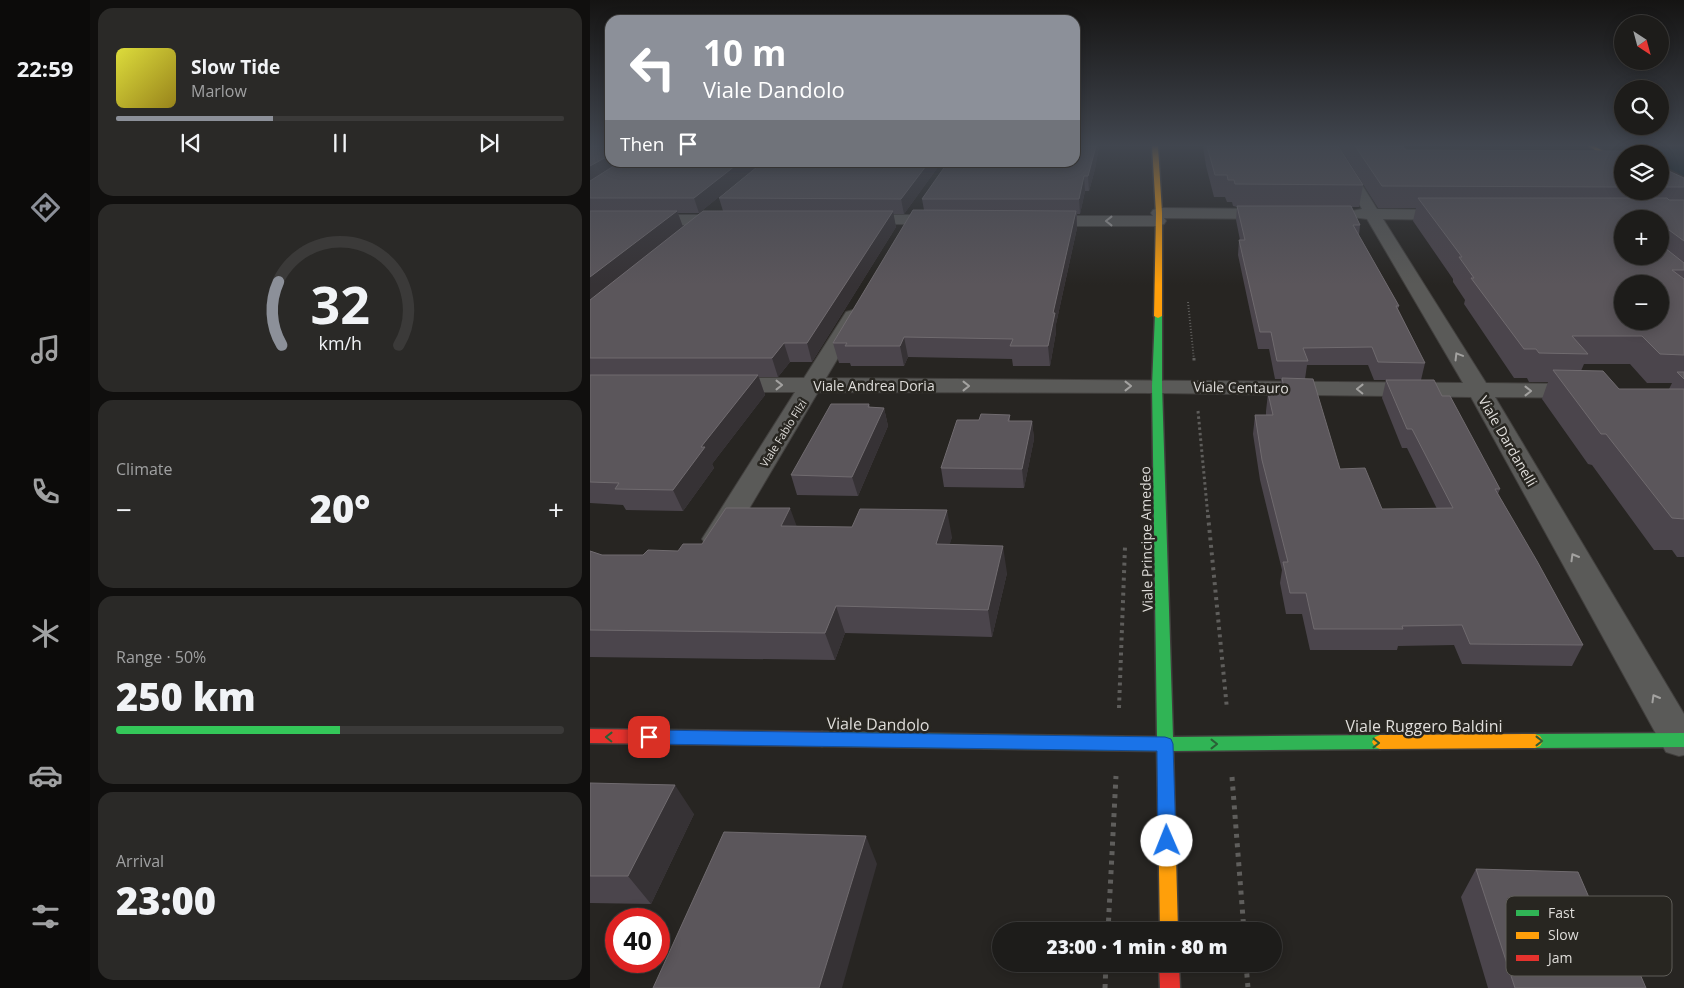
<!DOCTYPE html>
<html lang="en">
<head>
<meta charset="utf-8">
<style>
  body { margin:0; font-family:"Open Sans",sans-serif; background:#2a2927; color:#f1f3f6; height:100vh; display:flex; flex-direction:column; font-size:19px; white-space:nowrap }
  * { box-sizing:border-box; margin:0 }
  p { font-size:16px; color:#a0a1a2 }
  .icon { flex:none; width:28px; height:28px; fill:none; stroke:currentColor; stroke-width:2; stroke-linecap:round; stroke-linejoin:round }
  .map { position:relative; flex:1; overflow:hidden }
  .panel { display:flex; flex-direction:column; gap:8px; padding:8px; background:#100f0e; width:500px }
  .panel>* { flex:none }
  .top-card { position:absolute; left:15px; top:15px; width:475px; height:152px; border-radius:15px; box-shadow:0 2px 12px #0003,0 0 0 1px #3b3a39; background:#8c9099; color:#fff; overflow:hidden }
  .needle { width:32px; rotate:144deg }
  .tools { position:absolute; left:1024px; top:15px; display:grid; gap:10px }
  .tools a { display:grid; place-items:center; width:55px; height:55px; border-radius:50%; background:#1d1c1a; box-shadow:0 2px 12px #0003,0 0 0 1px #3b3a39; font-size:25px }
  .speed { position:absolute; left:15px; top:908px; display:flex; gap:10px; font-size:25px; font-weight:700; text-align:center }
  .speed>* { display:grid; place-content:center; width:65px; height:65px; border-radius:50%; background:#1d1c1a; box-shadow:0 2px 12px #0003,0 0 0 1px #3b3a39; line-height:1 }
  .speed .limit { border:8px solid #d22; background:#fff; color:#111 }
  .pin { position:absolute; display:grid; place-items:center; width:42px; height:42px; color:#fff; margin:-21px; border-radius:10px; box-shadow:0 2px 8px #0006 }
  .me { position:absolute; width:55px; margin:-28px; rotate:359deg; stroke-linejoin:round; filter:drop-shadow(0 0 4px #0008) }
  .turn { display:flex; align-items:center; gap:18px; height:105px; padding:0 15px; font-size:22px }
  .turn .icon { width:65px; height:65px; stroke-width:2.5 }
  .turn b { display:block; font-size:35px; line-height:42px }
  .then { display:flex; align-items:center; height:48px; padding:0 15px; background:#0003; gap:10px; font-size:19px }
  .big { font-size:38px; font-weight:800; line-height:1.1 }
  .panel .tile { flex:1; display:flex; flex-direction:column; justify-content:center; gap:8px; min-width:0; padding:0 18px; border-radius:15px; background:#2a2927 }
  .panel .dial { align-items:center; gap:0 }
  .dial svg { height:130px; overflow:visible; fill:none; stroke:#3b3a39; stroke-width:7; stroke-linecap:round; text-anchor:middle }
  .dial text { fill:#f1f3f6; stroke:none }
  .song { display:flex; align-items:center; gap:15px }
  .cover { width:60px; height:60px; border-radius:8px; background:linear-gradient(135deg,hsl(60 70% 55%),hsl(50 70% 35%)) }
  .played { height:5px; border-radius:2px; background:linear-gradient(90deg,#8c9099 35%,#3b3a39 35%) }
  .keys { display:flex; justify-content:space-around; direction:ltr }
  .heat { display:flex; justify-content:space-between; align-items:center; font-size:28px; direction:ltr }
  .charge { height:8px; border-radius:4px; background:linear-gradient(90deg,#34c759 50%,#3b3a39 0) }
  .trip { position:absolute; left:402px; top:922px; width:290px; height:50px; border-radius:25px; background:#1d1c1a; box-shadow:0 2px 12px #0003,0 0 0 1px #3b3a39; font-weight:800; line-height:50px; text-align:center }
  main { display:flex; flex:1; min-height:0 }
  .dock { display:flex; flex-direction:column; width:90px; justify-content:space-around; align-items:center; background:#0c0b0a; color:#a0a1a2 }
  .dock .icon { width:35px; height:35px }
  .dock .current { color:#8c9099 }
  .dock b { font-size:22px; color:#f1f3f6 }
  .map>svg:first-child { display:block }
</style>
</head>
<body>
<main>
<nav class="dock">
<b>22:59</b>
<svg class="icon current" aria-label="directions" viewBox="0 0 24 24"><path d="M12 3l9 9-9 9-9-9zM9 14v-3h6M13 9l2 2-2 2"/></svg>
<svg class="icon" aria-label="music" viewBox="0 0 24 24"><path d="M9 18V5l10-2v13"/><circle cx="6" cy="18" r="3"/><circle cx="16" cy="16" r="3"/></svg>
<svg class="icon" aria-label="phone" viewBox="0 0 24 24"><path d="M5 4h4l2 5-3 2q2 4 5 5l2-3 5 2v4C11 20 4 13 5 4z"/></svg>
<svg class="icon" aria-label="climate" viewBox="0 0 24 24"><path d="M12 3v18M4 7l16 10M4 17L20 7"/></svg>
<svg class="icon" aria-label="car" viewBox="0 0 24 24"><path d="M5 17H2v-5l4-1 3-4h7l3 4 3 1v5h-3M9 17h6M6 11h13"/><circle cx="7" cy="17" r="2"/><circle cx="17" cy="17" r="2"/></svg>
<svg class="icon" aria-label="filters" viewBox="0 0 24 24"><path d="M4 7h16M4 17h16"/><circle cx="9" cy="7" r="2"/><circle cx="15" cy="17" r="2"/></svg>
</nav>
<section class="panel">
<div class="tile">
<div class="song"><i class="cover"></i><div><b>Slow Tide</b><p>Marlow</p></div></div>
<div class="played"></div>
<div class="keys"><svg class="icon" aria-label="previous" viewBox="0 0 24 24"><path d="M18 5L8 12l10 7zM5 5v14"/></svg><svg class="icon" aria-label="pause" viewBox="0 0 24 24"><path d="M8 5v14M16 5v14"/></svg><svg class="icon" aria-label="next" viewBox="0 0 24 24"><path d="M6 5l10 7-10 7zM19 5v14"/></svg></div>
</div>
<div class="tile dial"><svg viewBox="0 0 100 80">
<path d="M14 69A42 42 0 1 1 86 69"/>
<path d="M14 69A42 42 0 0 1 12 30" stroke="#8c9099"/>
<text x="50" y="56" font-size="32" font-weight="700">32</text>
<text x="50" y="72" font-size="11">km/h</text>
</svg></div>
<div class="tile"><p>Climate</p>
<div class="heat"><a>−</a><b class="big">20°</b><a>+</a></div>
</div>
<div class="tile"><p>Range · 50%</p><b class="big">250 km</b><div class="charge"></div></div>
<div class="tile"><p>Arrival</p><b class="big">23:00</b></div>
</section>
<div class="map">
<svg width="1094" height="988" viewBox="0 0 1094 988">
  <rect width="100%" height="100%" fill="#272522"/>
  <path fill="#04181f" d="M1036,146H1094V176L1070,164V154H1051Z"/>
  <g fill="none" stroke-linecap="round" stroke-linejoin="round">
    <g stroke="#413f3d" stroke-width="2">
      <path id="street" d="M735,146H748L787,209L863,210L869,212L871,215L869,218L863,220L793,219L896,383L993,384L1001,386L1005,391L1001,396L993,398L905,397L1094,714V755L1089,756L1076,752L881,397L567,393L228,392L137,546L127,549L117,546L112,539L205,392H136L128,390L125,385L128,380L136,378H214L256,312L263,310L270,312L273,316L236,378L873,383L777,219L762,217L760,214L762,211L772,209Z
        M569,208L685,209L691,211L693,214L691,217L685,219L574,218L576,221L574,224L568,226H450L444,224L442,221L444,218L450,216H563L561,213L563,210Z
        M0,215H139L145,217L147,220L145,223L139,225H0Z
        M267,215H354L360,217L362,220L360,223L354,225L261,223L259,220L261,217Z"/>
    </g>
    <g stroke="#413f3d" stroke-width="3">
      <path id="fast" d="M565,314L572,316V386L583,737L790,735L795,737L798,742L795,747L790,749L581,751L575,754L569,751L232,746L227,744L224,739L227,734L232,732L567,737L562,386Z
        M1094,733V747L945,748L940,746L937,741L940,736L945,734Z"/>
    </g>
    <g stroke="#413f3d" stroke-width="3">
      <path id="slow" d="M562,146H568L572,213V316L568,318L564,316L566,213Z
        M998,146H1004L1032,161V165Z
        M945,734L950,736L953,741L950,746L945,748L790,749L785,747L782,742L785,737L790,735Z
        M575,740L581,742L583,747L588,931H570L567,747L569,742Z"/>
    </g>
    <g stroke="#413f3d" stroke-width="3">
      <path id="jam" d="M0,729L232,732L237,734L240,739L237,744L232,746L0,743Z
        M569,964H589L590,988H570Z"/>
    </g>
    <path stroke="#5f5e5c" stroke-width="2" stroke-dasharray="1 2" stroke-linecap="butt" d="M598,302L604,360"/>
    <path stroke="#5f5e5c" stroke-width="3" stroke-dasharray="2.5 3" stroke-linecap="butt" d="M604,358V363
      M608,411L618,517"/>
    <path stroke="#5f5e5c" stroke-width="4" stroke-dasharray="3 4.5" stroke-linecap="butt" d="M618,515L637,709
      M529,708L535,547"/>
    <path stroke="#5f5e5c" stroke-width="5" stroke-dasharray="4 5.5" stroke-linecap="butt" d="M642,777L654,931
      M518,931L526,776
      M656,964L658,988
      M515,988L516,964"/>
    <use href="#street" fill="#5a5a58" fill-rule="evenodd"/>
    <use href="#fast" fill="#30b455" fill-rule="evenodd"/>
    <use href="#slow" fill="#ff9f0a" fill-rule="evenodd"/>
    <use href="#jam" fill="#e5322d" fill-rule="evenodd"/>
  </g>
  <path fill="#4b454c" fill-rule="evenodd" d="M0,146L20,162H172L109,213H88L93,227L133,211L129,198L173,162H485V146H509L505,169L499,191H495L490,214H487V228L466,324V332L460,366H423L422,359L318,357L314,366H261L260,363H249L243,343L334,210L332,199L356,166L355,165L348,167L314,214H303L306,227L222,362H200L188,377H169L175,395L122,464L124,468L93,511L36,510L33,505L0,503Z
    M613,146H748L773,185L769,207H761L770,225L769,235L809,306L808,309L835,363L831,380L852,396L910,489L908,494L993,645L982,666L872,664L864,645L808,646L807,650H720L712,614H696L690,583L692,570L670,480L663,434L665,415H676V411L678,393H690L691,379H685L679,349H668L648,255L649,240H650L646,220L647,207L643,206L642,202H637L635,197H624L616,166ZM717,365H778L784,380H796L792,398L812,448H817L847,509H792L750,469L715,379Z
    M749,146H813L816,150L1032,154V191H1070V167L1094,178V557H1087L1082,550H1064L1002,465L998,464L952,399L958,382H939L937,378H924L874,304L875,300L863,282V279L823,221L826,208H788ZM1032,219H1070V256ZM994,364H1040L1057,383H1082L1079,389H1029L991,371Z
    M279,404L280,407L294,408L298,426L268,496L207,495L201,475Z
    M420,415V421H442L444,439L434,488L354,487L351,468L389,420Z
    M206,526L362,537L359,545L417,573L402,637L255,633L245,660L0,657V551L12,555H53L88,551L112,544Z
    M0,783L104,814L61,904L0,903Z
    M886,869L1004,909L1056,988H898L871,897Z"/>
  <path fill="#363235" d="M506,146H509L505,169L499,191L498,176Z
    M20,155V162H36L0,184V166Z
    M150,162H172L109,213L104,198Z
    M339,162H354L355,165L348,167L314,214L311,199Z
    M494,176L495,191L490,214L489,199Z
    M87,211L93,227L0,301V277Z
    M303,211L306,227L222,362L217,343Z
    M486,211L487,228L466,324V332L460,366L458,346L463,313Z
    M314,337L318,357L314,366L310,346Z
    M194,343L200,362L188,377L182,358Z
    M168,375L175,395L122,464L124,468L93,511L83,490L111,447Z
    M294,408L298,426L268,496L262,477Z
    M442,421L444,439L434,488L432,469Z
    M200,508L210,535L191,526Z
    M357,510L362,537L352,571L346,544Z
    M413,546L417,573L402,637L398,610Z
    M246,606L255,633L245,660L235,633Z
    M85,785L104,814L61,904L38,876Z
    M276,836L287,864L252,988H229Z"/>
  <path fill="#5b565b" stroke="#706b6f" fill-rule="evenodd" d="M0,146H20V155L0,166Z
    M485,146H506L498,176H494L489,199H332L358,162H485Z
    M617,146H748L773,185L645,184L644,180H638L637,175H625Z
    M765,146H813L816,150L1037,151L1043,154H1032V187L792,186Z
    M30,162H150L104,198H0V181Z
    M173,162H339L311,199L129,198Z
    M1070,167L1094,178V187H1070Z
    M828,198H1077L1079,200H1094V241L1079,230H1070V219H1032V256H1070V244L1094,263V270H1082L1094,279V355L1070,354L1052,336H982L998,354L949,353L946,349H934L881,278H884L869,257H872ZM1032,284H1070V321H1032Z
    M647,206H761L770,225H763L809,306H806L835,363L788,362L782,347L713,348L718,361H687L681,332H670L649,240H655Z
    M323,210L486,211L463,313H465L458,346H420L423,339L314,337L310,346H255L257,343H243Z
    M0,211H87L0,277Z
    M113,211H303L217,343H194L182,358H0V300Z
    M963,370L1013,371L1029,389H1094V519L1082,518L1016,434H1011Z
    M1087,372H1094V379Z
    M0,375H168L111,447H115L83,490L25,489L29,483L0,482Z
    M692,378L723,379L750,469L775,468L792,509L863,508L822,429H817L796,380H844L852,396H860L910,489H905L947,561L993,645L880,644L872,625L812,626L813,629H724L716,593H700L693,562H698L672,460L665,415H683L678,393H695Z
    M241,404H279L278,407L294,408L262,477L201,475Z
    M391,414L420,415L418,421H442L432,469L351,468L367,420H389Z
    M136,508H200L191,526L262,527L270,509L357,510L346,544L413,546L398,610L246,606L235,633L0,630V551L12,555H53L58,550L88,551L93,544H112Z
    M0,783L85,785L38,876H0Z
    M134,832L276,836L229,988H63Z
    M886,869L988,872L1004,909H1022L1056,988H925Z"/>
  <defs><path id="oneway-chevron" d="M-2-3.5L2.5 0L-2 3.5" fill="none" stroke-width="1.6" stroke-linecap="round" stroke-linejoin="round" transform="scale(1.25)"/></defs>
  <g stroke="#a3a2a0">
    <use href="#oneway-chevron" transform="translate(519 221) rotate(-180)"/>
    <use href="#oneway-chevron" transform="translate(868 356) rotate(-121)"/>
    <use href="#oneway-chevron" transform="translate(189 385)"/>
    <use href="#oneway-chevron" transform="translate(376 386)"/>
    <use href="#oneway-chevron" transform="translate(538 386)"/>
    <use href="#oneway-chevron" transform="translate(770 389) rotate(-179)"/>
    <use href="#oneway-chevron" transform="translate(938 391)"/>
    <use href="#oneway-chevron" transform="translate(984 557) rotate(-120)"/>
    <use href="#oneway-chevron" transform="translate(1065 698) rotate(-120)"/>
  </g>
  <g stroke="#2b5f36">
    <use href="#oneway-chevron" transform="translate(19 737) rotate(-179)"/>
    <use href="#oneway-chevron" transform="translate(949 741)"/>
    <use href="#oneway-chevron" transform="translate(786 743)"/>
    <use href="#oneway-chevron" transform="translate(624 744)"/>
  </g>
  <linearGradient id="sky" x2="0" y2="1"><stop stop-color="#151413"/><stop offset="0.51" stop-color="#41464f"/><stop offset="1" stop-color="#41464f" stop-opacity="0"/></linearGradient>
  <rect width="1094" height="285" fill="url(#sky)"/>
  <path fill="#1a73e8" stroke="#114b97" d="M59,730L575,737L581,739L583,744L586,841L583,847L577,849L571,847L568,841L567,751L59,744L53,742L51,737L53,732Z"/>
  <g text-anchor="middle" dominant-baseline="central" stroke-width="5" stroke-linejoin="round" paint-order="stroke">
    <g font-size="11" fill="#dfddda" stroke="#282621">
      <text transform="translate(193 433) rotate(-58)">Viale Fabio Filzi</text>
    </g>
    <g font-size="14" fill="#dfddda" stroke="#282621">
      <text x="284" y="385">Viale Andrea Doria</text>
      <text transform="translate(651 387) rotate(1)">Viale Centauro</text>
      <text transform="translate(918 441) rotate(60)">Viale Dardanelli</text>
      <text transform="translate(556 539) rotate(-91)">Viale Principe Amedeo</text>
    </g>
    <g font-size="16" fill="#dfddda" stroke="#282621">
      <text transform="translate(288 724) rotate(1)">Viale Dandolo</text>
      <text x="834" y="726">Viale Ruggero Baldini</text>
    </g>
  </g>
  <rect x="916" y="896" width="166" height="80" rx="8" fill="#282621" stroke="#5f5d58" stroke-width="1"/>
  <rect x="926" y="910" width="23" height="6" fill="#30b455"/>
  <rect x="926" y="932" width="23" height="7" fill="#ff9f0a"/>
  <rect x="926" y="955" width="23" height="6" fill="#e5322d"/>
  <g font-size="14" fill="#dfddda">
    <text x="958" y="918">Fast</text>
    <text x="958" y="940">Slow</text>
    <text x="958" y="963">Jam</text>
  </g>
</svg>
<div class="tools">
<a><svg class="needle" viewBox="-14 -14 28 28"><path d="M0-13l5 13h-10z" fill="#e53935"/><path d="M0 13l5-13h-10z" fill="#a0a1a2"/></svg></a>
<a><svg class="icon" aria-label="search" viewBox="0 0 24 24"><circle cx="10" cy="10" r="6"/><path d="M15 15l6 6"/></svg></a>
<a><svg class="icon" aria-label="layers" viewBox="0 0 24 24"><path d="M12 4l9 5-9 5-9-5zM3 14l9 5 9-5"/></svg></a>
<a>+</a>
<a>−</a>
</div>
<div class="speed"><div class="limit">40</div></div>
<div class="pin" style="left:59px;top:737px;background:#d93025"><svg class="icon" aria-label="arrive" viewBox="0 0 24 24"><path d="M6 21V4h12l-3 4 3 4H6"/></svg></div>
<svg class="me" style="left:577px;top:841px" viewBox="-20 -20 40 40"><circle r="19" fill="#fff"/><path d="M0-13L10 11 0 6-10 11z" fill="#1a73e8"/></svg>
<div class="trip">23:00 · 1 min · 80 m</div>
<div class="top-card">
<div class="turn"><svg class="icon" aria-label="left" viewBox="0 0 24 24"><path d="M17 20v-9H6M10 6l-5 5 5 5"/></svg><div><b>10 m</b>Viale Dandolo</div></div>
<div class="then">Then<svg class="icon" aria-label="arrive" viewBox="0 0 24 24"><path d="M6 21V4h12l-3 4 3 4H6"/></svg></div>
</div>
</div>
</main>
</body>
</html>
